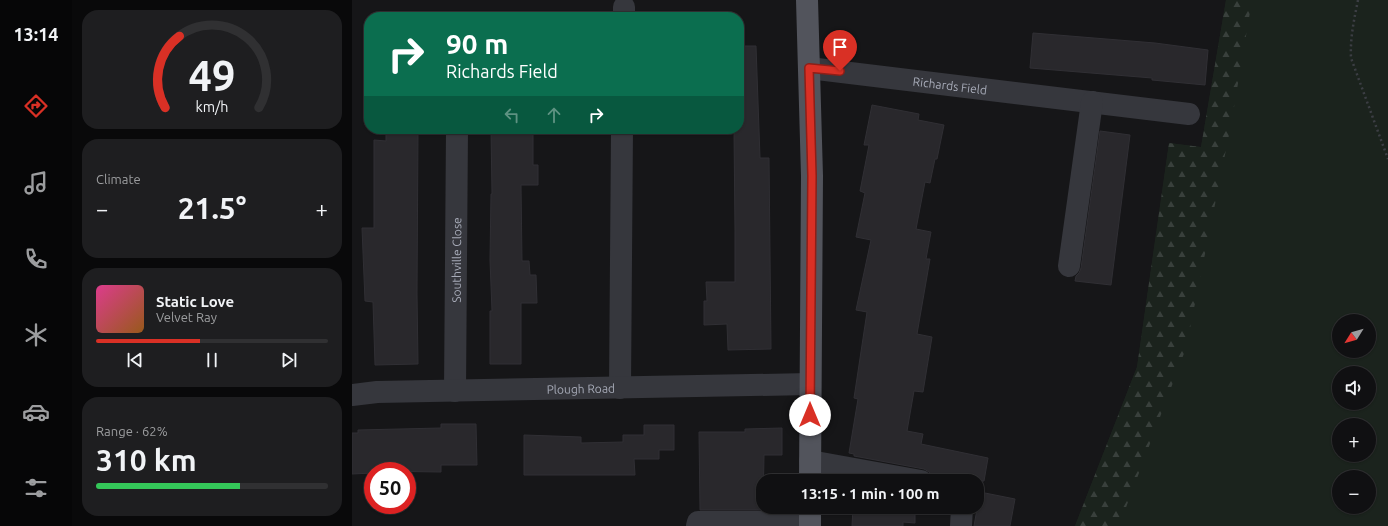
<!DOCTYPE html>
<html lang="en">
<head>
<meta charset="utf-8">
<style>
  body { margin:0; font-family:Ubuntu,sans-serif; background:#1e1e20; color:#f1f3f6; height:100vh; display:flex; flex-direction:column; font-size:15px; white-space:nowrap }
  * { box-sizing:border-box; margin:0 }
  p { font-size:13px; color:#9c9d9f }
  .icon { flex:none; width:22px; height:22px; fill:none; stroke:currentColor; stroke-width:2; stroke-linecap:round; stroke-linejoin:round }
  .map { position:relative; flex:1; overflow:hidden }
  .drawer { display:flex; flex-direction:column; gap:10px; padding:10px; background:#09090a; width:280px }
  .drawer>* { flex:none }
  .banner { position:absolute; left:12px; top:12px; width:380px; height:122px; border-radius:16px; box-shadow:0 1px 3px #0004,0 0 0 1px #303032; background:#0b6e4f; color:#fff; overflow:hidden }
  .needle { width:26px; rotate:233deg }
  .controls { position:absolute; left:980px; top:314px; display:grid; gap:8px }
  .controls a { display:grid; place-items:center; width:44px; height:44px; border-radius:50%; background:#101012; box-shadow:0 1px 3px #0004,0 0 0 1px #303032; font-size:20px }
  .speed { position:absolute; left:12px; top:462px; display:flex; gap:8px; font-size:20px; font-weight:700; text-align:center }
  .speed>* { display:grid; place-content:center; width:52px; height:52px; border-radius:50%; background:#101012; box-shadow:0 1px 3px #0004,0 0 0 1px #303032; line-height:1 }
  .speed .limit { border:6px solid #d22; background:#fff; color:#111 }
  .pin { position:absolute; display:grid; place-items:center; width:34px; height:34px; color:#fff; margin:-41px -17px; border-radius:50% 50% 50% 0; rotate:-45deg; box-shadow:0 0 4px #0007 }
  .pin .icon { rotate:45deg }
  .me { position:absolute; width:44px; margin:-22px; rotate:0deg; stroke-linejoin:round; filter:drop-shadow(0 0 3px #0008) }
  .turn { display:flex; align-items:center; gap:14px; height:84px; padding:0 16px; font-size:18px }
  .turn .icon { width:52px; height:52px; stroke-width:2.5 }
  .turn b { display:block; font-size:28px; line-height:34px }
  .lanes { display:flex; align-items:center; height:38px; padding:0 16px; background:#0003; justify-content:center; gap:20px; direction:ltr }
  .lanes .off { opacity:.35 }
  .big { font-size:30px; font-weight:700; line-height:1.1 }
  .drawer .card { flex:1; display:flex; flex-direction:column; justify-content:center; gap:6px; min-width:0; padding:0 14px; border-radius:16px; background:#1e1e20 }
  .drawer .dial { align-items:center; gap:0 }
  .dial svg { height:104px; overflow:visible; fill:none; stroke:#303032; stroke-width:7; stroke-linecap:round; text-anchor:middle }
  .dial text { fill:#f1f3f6; stroke:none }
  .song { display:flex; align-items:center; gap:12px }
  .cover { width:48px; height:48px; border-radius:6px; background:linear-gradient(135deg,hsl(330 70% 55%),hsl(30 70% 35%)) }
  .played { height:4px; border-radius:2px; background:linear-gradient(90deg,#d93025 45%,#303032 45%) }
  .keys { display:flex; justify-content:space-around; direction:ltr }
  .heat { display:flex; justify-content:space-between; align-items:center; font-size:22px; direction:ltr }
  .charge { height:6px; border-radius:3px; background:linear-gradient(90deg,#34c759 62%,#303032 0) }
  .trip { position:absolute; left:404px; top:474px; width:228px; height:40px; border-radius:16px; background:#101012; box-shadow:0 1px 3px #0004,0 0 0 1px #303032; font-weight:700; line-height:40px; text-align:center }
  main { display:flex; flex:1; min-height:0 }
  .menu { display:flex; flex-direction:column; width:72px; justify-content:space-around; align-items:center; background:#060607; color:#9c9d9f }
  .menu .icon { width:28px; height:28px }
  .menu .current { color:#d93025 }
  .menu b { font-size:18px; color:#f1f3f6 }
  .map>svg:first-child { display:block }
</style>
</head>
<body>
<main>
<nav class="menu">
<b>13:14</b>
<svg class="icon current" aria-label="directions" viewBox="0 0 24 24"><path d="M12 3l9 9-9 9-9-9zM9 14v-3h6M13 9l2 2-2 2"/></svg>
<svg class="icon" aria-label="music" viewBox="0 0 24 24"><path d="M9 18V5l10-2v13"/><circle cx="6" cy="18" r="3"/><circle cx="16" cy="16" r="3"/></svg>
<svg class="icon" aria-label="phone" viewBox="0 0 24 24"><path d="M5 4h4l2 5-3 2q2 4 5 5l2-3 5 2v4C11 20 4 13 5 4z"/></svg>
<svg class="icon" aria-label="climate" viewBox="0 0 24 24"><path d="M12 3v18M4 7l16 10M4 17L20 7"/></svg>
<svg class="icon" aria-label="car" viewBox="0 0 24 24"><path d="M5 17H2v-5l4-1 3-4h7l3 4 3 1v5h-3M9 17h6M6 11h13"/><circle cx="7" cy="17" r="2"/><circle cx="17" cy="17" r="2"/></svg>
<svg class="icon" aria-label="filters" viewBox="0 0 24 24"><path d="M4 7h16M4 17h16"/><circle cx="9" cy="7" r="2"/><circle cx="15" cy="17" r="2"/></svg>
</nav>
<section class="drawer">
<div class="card dial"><svg viewBox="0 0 100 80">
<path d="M14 69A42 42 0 1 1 86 69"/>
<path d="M14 69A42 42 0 0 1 25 14" stroke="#d93025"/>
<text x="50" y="56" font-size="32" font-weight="700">49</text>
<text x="50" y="72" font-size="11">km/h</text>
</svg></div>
<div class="card"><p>Climate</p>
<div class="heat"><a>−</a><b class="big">21.5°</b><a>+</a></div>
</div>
<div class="card">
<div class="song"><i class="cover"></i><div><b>Static Love</b><p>Velvet Ray</p></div></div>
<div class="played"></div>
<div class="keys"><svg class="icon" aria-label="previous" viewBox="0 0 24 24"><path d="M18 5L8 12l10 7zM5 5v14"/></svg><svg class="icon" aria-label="pause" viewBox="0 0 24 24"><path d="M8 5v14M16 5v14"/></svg><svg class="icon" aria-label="next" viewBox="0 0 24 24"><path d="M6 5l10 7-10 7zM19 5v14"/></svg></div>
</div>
<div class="card"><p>Range · 62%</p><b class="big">310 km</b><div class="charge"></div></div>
</section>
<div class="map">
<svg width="1036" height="526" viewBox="0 0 1036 526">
  <defs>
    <pattern id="forest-firs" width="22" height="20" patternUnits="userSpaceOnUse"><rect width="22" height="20" fill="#1b231d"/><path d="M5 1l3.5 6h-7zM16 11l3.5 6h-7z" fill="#39403c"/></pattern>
  </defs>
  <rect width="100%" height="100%" fill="#161618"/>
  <path fill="#1b231d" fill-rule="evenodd" d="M874,0H1036V526H723L785,367L817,143L849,147ZM987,321H1017V351H987ZM987,373H1017V403H987ZM987,425H1017V455H987ZM987,477H1017V507H987Z"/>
  <path fill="url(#forest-firs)" d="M874,0H900L879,125L834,348L767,526H723L785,367L817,143L849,147Z"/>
  <path fill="#29282c" stroke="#302f34" d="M681,33L803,43L856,50L853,85L800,80V78L678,68Z
    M387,46H404L408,158H417L419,349L376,350L375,324L352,325V301H355L354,282H383V232L382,129H387Z
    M520,105L567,114L566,120L592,125L585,159H583L578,183L573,182L564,229L579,232L574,259H578L565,334L580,337L571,392L562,391L555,431L571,434L569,444L636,458L632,481H581V476L577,472L572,469L502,456V454L497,453L506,399L502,398L515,312L504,310L519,240L504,237L513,193L508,191L517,145H512Z
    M34,129H66L65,294L66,364L23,365L21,302L13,301L10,228H22V140L34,141Z
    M139,129H181V165H186V185H169L170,261H177L178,275H184L185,303H169V364H138V311H140L138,260L139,194H140Z
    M748,131L778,135L759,285L723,281L724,276L727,273L729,268Z
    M89,424H124L125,465H89V472L21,471V473L0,474V433H6V430L89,428Z
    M292,425H322V450H307V459H282L283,475H172V435L229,437V443L271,442V435H292Z
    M430,428V455H412L411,510H348L347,432H393V429Z
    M628,492L663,499L658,526H622Z
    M501,507H563V523L551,522V526H500Z"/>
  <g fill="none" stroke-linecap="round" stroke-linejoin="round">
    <path stroke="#3c3e44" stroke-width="2.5" stroke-dasharray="2 3" stroke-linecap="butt" d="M1006,0C1002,20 998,38 999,58L1036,159"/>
    <g stroke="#36373d" stroke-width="22">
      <path d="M272,17V7"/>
      <path id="s1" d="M457,68L837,114"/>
      <path d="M717,266L740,102"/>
      <path d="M268,388L270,129"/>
      <path id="s2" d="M103,391L105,129"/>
      <path id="s3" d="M0,395L25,392L458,384"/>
      <path d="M458,461L569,481"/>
      <path d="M345,526L346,522H458"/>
      <path d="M609,526L610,507"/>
    </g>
    <path stroke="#52545c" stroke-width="22" d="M455,0L460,176L458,481
      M458,526V507"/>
  </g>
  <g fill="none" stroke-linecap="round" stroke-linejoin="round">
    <g stroke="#8d1f18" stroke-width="10">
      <path id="route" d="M458,415L460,176L457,68L488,71"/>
    </g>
    <use href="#route" stroke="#d93025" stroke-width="7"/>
  </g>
  <g text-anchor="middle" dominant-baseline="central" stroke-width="4" stroke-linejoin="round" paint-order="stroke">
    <g font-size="12" fill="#a7abb8" stroke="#111113">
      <text stroke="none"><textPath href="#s1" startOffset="142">Richards Field</textPath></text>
      <text stroke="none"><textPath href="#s2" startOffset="131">Southville Close</textPath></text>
      <text stroke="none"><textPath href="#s3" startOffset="229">Plough Road</textPath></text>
    </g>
  </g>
</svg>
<div class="controls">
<a><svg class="needle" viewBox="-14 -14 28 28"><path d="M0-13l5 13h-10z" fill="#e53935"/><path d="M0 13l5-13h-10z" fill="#9c9d9f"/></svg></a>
<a><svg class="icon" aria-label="sound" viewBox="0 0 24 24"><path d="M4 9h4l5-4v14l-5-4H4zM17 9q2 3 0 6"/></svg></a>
<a>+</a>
<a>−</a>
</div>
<div class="speed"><div class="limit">50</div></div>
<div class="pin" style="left:488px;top:71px;background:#d93025"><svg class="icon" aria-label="arrive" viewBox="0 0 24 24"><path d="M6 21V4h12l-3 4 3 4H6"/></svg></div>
<svg class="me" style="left:458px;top:415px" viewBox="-20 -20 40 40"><circle r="19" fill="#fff"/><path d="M0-13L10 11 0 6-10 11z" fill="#d93025"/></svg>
<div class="trip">13:15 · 1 min · 100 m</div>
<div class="banner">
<div class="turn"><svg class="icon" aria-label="right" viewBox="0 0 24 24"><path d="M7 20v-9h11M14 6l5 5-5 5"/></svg><div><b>90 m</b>Richards Field</div></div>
<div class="lanes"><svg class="icon off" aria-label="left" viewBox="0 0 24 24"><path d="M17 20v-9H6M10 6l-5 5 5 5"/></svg><svg class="icon off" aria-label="ahead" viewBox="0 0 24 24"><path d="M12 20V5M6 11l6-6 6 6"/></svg><svg class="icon" aria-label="right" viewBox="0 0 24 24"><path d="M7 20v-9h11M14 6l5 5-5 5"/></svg></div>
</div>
</div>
</main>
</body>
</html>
